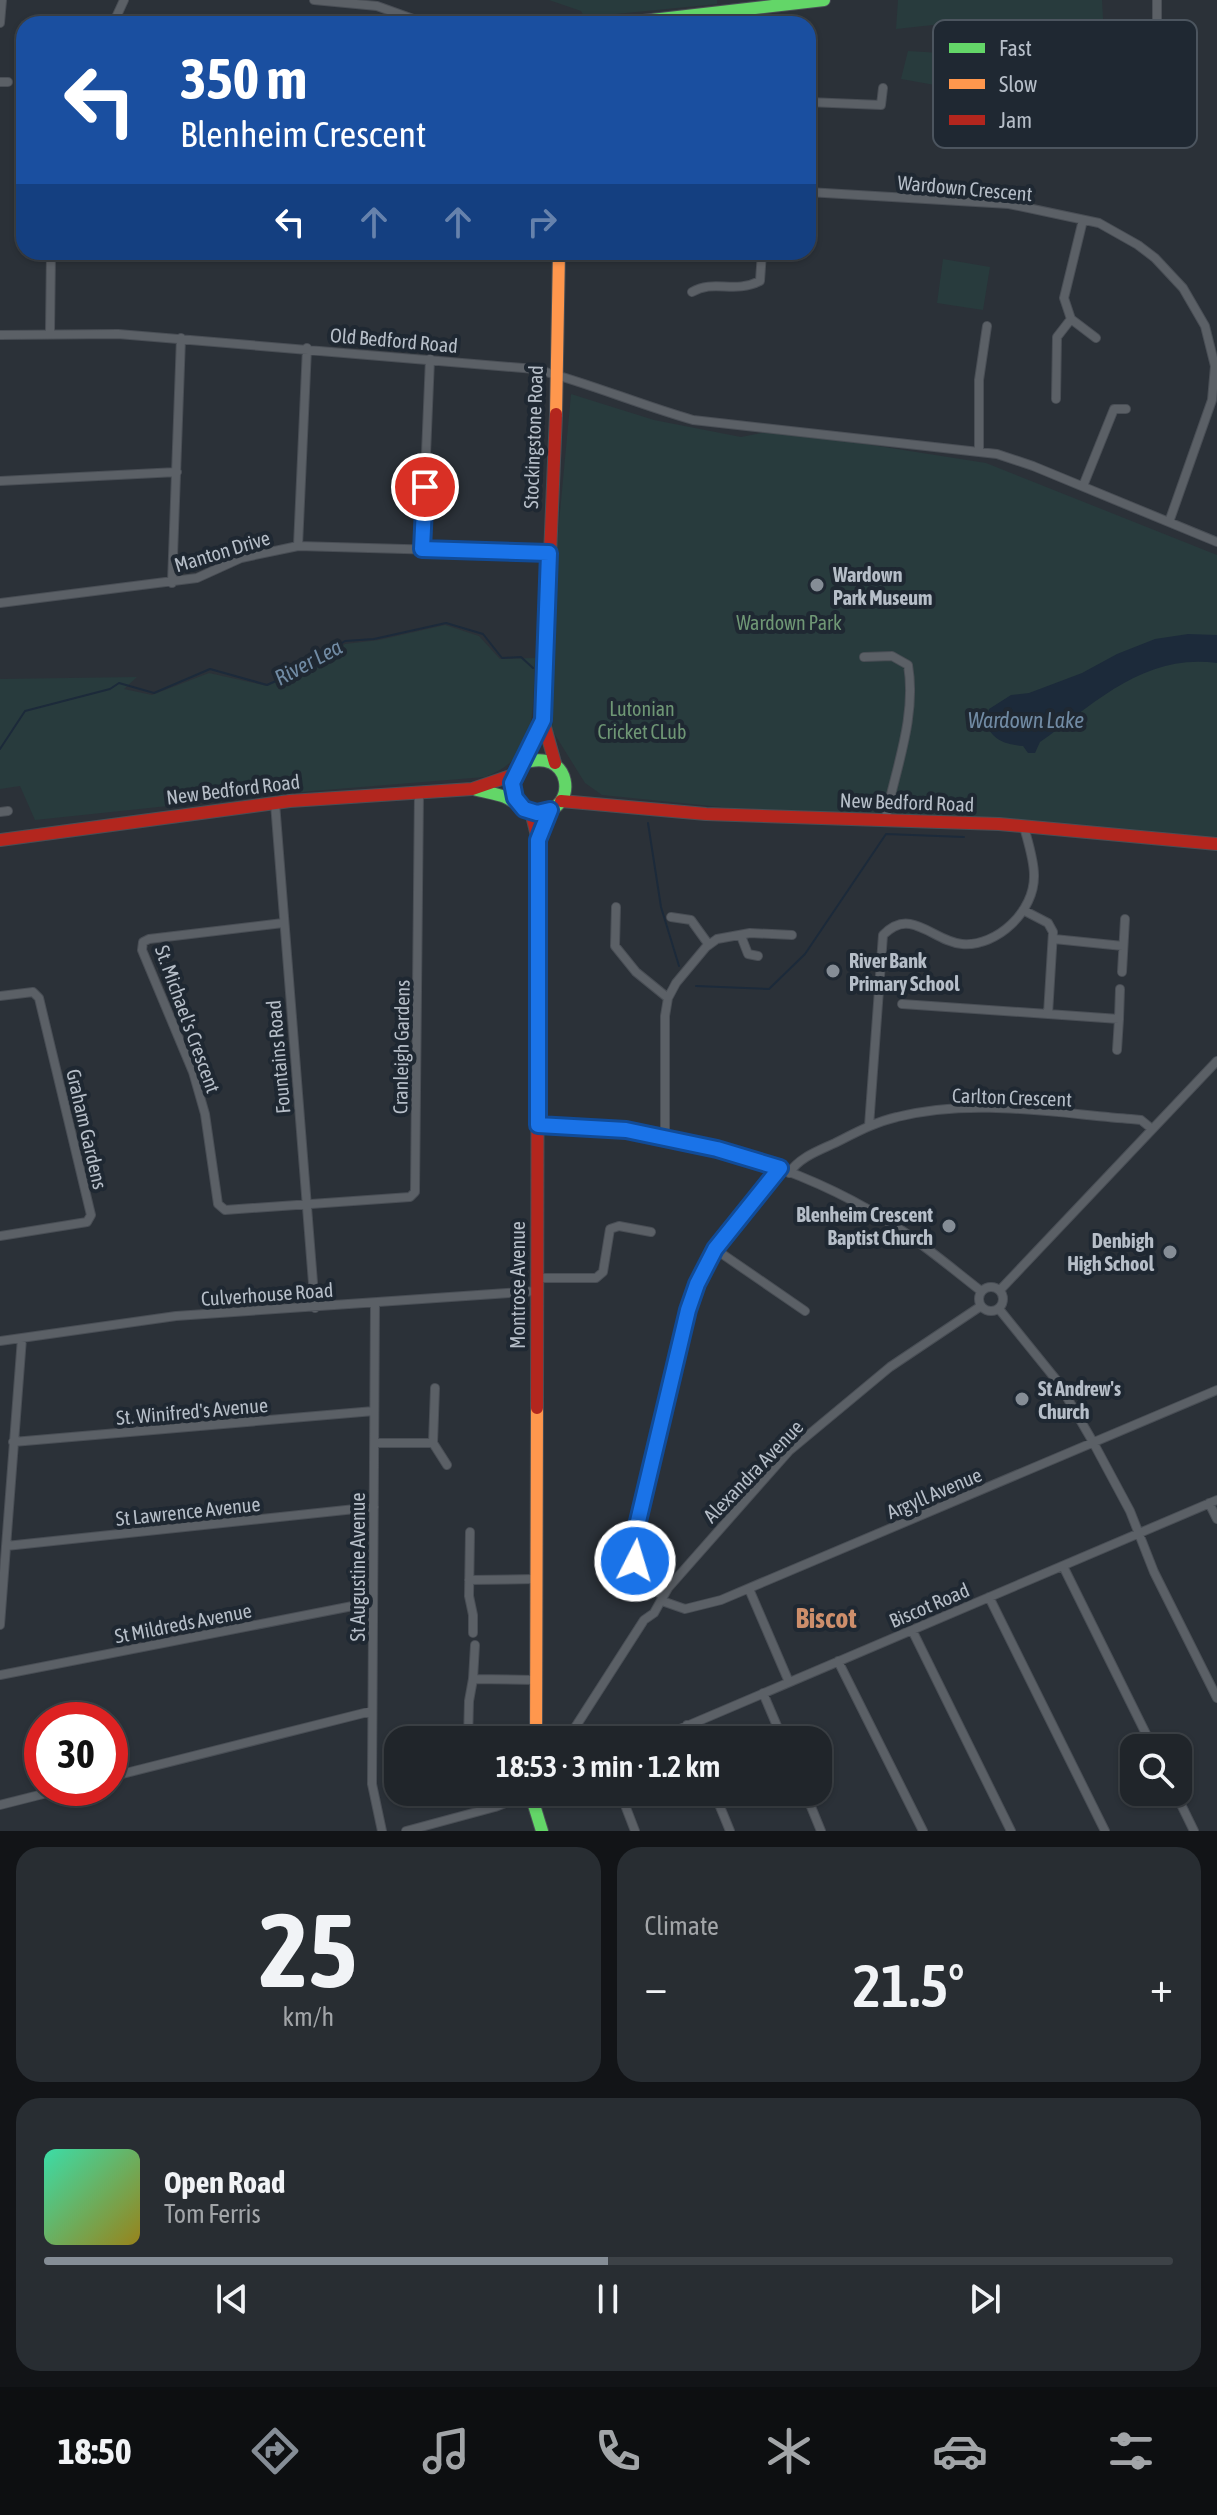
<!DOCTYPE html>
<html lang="en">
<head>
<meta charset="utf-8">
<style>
  body { margin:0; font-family:"Asap Condensed",sans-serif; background:#282d32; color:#f1f3f6; height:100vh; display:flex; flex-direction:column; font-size:30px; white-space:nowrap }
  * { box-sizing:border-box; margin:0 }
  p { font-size:26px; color:#a2a5a8 }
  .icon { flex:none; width:44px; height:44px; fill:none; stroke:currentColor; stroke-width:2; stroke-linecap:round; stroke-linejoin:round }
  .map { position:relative; height:1831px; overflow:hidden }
  .sheet { display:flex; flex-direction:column; gap:16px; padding:16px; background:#121417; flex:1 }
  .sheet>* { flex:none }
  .guide { position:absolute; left:16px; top:16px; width:800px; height:244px; border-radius:24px; box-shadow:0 2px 6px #0004,0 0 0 2px #3d4247; background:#1a4fa0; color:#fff; overflow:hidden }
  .fabs { position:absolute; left:1120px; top:1734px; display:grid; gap:16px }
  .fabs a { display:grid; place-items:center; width:72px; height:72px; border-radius:16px; background:#20252a; box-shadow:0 2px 6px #0004,0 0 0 2px #3d4247; font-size:40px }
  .speed { position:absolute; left:24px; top:1702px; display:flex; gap:16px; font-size:40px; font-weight:700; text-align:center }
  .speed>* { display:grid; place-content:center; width:104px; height:104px; border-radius:50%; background:#20252a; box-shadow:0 2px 6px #0004,0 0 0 2px #3d4247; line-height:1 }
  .speed .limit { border:12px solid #d22; background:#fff; color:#111 }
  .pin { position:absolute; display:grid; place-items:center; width:68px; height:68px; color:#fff; margin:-34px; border:4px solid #fff; border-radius:50%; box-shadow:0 2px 8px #0007 }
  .me { position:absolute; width:88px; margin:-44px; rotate:5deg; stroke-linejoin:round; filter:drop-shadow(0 0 6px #0008) }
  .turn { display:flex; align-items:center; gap:28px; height:168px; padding:0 32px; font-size:36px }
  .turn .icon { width:104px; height:104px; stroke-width:2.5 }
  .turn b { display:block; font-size:56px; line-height:68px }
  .lanes { display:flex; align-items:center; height:76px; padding:0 32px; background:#0003; justify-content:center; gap:40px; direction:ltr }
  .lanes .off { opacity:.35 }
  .big { font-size:60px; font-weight:600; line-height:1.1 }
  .sheet .widget { flex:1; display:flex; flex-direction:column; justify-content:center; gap:12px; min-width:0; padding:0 28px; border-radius:24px; background:#282d32 }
  .sheet .dial { align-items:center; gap:0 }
  .dial b { font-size:104px; line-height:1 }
  .song { display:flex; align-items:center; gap:24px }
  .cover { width:96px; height:96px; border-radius:12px; background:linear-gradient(135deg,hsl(160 70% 55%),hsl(50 70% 35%)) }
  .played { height:8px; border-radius:4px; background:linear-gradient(90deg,#858d96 50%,#3d4247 50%) }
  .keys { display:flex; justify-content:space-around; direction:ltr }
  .heat { display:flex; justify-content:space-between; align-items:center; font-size:44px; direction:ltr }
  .sheet .tiles { flex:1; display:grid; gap:16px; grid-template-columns:1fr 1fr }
  .widget:last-child { grid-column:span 2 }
  .trip { position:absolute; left:384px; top:1726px; width:448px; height:80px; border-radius:24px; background:#20252a; box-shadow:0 2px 6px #0004,0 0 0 2px #3d4247; font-weight:600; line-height:80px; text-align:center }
  .tab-bar { display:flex; height:128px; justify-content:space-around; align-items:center; background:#0d0f11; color:#a2a5a8 }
  .tab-bar .icon { width:56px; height:56px }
  .tab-bar .on { color:#858d96 }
  .tab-bar b { font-size:36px; color:#f1f3f6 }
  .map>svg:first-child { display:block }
</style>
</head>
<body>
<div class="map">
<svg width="1217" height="1831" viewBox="0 0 1217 1831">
  <rect width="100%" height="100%" fill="#2b3138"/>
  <path fill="#283b3d" d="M549,0H717V4L616,14L588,24L581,11Z
    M898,0H1102L1106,72L1099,124L1037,103L901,79L908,51L975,55L979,20L896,29Z
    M943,259L990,267L983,310L937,303Z
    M571,394L654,420L741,437L776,430L986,463L1217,555V837L1033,820L731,808L602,795L585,783L552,730L556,555Z
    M445,625L479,636L500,659L535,658C532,707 540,757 485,777L312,791L35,820L20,786L0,789V679L137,677L124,689L152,695L209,673L267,686L301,671L345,644L379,640Z"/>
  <path fill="#1c2a3a" d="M1188,634L1217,635V663C1143,653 1095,704 1040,742L1035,753H1028L1023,746C1004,744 995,741 985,724L989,709L1011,695L1029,693L1082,673L1117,654L1155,639Z"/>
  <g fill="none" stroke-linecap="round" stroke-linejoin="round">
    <path stroke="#1c2a3a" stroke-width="2" d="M0,749L25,711L110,689L119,683L154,693L210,669L267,685L300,670L345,641L374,639L446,623L483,634L502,658L521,657L533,668
      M648,823L661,907L679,966
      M696,986L769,989L805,954L886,834L964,837"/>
    <g stroke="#494e55" stroke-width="10">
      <path id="street" d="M314,0L377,6L427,24
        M0,23L2,0
        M113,24L124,0
        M1157,80V0
        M0,82H8
        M808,102L881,105L883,88
        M808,192L1009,204L1099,223L1138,245L1155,258L1183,288L1205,326L1215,366L1212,400L1169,522
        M1083,220L1064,298L1071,319L1096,338
        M692,292C714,279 734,294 760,281L762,252
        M50,333L51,252
        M0,335L118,334L535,369C589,383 640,405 693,420L997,454L1033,466L1217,542
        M1056,399L1057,337L1071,319
        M979,451V380L987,326
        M0,481L177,472
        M1083,486L1114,409H1126
        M298,546L307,348
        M422,549L430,359
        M172,583L181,338
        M0,603L197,578L241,558L298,546L549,553
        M864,657L892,656L908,665C917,717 895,770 885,821
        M275,803L315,1308
        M0,812L8,811
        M616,907L615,946L636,972L668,998L665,1016V1138
        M671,917L691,920L709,945
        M283,923L149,939L143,942L142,950L193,1072L205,1114L218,1204L225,1210L410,1197L415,1192L419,791
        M741,936L748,954L758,956
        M1054,939L1123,946
        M1122,972L1125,919
        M0,996L33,992L39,998L91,1215L87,1222L0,1236
        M668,998L676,983L706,947L717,939L750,933L792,935
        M902,1004L1048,1014L1053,932L1048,923L1023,910
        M1048,1014L1119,1019L1117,1050
        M1119,1019L1120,989
        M538,1125C558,1126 579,1125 599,1127C699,1136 814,1171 898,1228C927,1247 954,1270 981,1291
        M869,1126L883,935C891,927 899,922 910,924C928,927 942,942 962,944C997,947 1035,911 1034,875C1034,860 1028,842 1024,827
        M789,1173C800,1157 818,1151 835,1143C855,1133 875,1122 897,1117C972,1098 1055,1113 1131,1119L1141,1120L1152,1129
        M715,1249L805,1311
        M537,1278H596L603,1272L610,1229L619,1226L651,1232
        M979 1299a12 12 0 1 1 24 0a12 12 0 1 1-24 0Z
        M1000,1290L1217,1061
        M375,1303L372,1784L382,1831
        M999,1309L1058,1382L1093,1442L1130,1511L1154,1572L1217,1698
        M0,1341L176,1316L537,1291
        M13,1442L374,1411
        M375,1443H433L435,1388
        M433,1443L447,1465
        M1209,1503L1217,1519
        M470,1532L469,1596L473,1615V1633
        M6,1546L374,1507
        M1063,1566L1153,1748
        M469,1580L535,1579
        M749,1589L789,1682
        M664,1595C632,1585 635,1564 635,1534L688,1310L697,1284L715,1249L780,1168
        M989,1597L1105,1831
        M662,1601L685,1609L721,1600L1217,1390
        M0,1625L22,1338
        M912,1630L1011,1831
        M475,1645L473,1679L535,1680
        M838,1661L923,1831
        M0,1675L373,1602
        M763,1693L783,1740
        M687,1725L693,1740
        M468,1740L469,1701L473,1679
        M567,1740L644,1620L654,1613L668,1588L789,1451L890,1367L981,1306
        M654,1740L1217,1500
        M110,1777L372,1711
        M620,1792L635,1831
        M714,1792L730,1831
        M805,1792L821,1831
        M1175,1792L1194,1831
        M0,1805L67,1788
        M406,1831L495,1807L529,1794"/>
    </g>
    <g stroke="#494e55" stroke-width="14">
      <path id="fast" d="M617,24L824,0
        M521,764L543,720
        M474,789C484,792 495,793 505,797C516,802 527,813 540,812C579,811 573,744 521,764L512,784L519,804
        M530,1792L542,1831"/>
    </g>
    <g stroke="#494e55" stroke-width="14">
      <path id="slow" d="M556,414L559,252
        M536,1740L537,1408"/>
    </g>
    <g stroke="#494e55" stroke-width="14">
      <path id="jam" d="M555,763L543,720L556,414
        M561,801L706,814L999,824L1217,844
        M531,811L538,840L537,1408
        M0,840L290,801L472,789L513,775"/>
    </g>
    <use href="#street" stroke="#5b6066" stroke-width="8"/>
    <use href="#fast" stroke="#63d668" stroke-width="12"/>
    <use href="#slow" stroke="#ff974d" stroke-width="12"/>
    <use href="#jam" stroke="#b3261e" stroke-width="12"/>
  </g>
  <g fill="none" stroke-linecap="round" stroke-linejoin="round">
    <g stroke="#114b97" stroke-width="20">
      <path id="route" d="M425,487L422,549L549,553L543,720L512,783L515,798L524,809L537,813L550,810L538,840V1125L626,1130L717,1149L780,1168L715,1249L697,1284L688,1310L635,1534V1561"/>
    </g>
    <use href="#route" stroke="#1a73e8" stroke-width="14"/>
  </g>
  <g fill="#858d96" stroke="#1f2832" stroke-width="3">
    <circle cx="817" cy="585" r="8"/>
    <circle cx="833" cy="971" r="8"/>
    <circle cx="949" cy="1226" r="8"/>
    <circle cx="1170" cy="1252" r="8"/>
    <circle cx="1022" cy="1399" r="8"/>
  </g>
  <g text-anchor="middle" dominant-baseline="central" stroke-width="8" stroke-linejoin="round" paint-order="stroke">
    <g font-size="20" fill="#b6bec8" stroke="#1f2832">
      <text transform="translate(965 188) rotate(5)">Wardown Crescent</text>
      <text transform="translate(394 340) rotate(5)">Old Bedford Road</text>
      <text transform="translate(533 437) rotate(-88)">Stockingstone Road</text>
      <text transform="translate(222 551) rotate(-17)">Manton Drive</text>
      <text transform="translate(233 789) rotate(-7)">New Bedford Road</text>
      <text transform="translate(907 802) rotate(2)">New Bedford Road</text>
      <text transform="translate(188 1019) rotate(70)">St. Michael's Crescent</text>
      <text transform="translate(401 1047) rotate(-89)">Cranleigh Gardens</text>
      <text transform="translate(278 1057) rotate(-95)">Fountains Road</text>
      <text transform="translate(1012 1097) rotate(2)">Carlton Crescent</text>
      <text transform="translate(87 1129) rotate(77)">Graham Gardens</text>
      <text transform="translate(517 1285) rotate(-90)">Montrose Avenue</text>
      <text transform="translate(267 1294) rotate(-4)">Culverhouse Road</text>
      <text transform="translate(192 1411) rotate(-5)">St. Winifred's Avenue</text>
      <text transform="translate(753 1471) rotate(-46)">Alexandra Avenue</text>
      <text transform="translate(934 1493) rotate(-23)">Argyll Avenue</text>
      <text transform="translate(188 1511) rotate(-6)">St Lawrence Avenue</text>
      <text transform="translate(357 1567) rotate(-90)">St Augustine Avenue</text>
      <text transform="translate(929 1605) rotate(-23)">Biscot Road</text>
      <text transform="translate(183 1623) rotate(-11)">St Mildreds Avenue</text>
    </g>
    <g font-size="20" font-weight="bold" fill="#b6bec8" stroke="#1f2832" text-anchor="start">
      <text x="833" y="574">Wardown<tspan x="833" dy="23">Park Museum</tspan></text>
      <text x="849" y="960">River Bank<tspan x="849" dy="23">Primary School</tspan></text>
      <text x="933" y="1214" text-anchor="end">Blenheim Crescent<tspan x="933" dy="23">Baptist Church</tspan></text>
      <text x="1154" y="1240" text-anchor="end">Denbigh<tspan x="1154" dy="23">High School</tspan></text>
      <text x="1038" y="1388">St Andrew's<tspan x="1038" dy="23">Church</tspan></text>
    </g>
    <g font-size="20" fill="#6f9775" stroke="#1f2832">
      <text x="789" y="622">Wardown Park</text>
      <text x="642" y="708">Lutonian<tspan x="642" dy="23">Cricket CLub</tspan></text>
    </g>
    <g font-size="22" font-style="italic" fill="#718ba4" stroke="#1f2832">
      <text transform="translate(308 662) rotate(-28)">River Lea</text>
      <text x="1026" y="720">Wardown Lake</text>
    </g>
    <g font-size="28" font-weight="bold" fill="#cd8e6b" stroke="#1f2832">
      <text x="826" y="1618">Biscot</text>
    </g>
  </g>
  <rect x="933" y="20" width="264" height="128" rx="12" fill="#1f2832" stroke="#4c555f" stroke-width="2"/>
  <rect x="949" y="43" width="36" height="10" fill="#63d668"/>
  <rect x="949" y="79" width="36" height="10" fill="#ff974d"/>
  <rect x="949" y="115" width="36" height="10" fill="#b3261e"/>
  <g font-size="22" fill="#b6bec8">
    <text x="999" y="56">Fast</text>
    <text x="999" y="92">Slow</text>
    <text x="999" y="128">Jam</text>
  </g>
</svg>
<div class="fabs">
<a><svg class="icon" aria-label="search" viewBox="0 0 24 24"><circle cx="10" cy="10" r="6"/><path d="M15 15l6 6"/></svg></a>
</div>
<div class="speed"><div class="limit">30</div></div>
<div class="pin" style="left:425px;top:487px;background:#d93025"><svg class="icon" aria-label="arrive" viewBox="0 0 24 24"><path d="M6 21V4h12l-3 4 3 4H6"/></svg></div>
<svg class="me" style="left:635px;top:1561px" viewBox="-20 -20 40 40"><circle r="17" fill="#1a73e8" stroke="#fff" stroke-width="3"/><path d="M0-11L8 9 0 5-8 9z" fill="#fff"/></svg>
<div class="trip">18:53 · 3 min · 1.2 km</div>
<div class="guide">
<div class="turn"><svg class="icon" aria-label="left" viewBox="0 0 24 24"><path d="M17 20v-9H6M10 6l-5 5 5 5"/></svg><div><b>350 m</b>Blenheim Crescent</div></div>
<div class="lanes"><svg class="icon" aria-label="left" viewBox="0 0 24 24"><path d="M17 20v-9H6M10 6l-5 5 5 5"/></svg><svg class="icon off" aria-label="ahead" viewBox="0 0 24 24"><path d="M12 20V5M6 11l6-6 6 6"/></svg><svg class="icon off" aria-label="ahead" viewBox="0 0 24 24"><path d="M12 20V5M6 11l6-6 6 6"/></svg><svg class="icon off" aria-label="right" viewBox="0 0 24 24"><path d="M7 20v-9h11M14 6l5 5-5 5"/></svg></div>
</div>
</div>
<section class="sheet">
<div class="tiles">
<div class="widget dial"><b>25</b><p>km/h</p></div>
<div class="widget"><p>Climate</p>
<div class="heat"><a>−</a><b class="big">21.5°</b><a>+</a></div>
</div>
<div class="widget">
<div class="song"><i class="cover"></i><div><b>Open Road</b><p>Tom Ferris</p></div></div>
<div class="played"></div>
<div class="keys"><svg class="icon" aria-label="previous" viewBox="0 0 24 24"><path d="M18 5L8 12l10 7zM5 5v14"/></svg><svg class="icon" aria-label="pause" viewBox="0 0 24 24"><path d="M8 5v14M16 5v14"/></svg><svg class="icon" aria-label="next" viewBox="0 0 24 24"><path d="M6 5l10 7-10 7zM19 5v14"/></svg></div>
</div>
</div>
</section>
<nav class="tab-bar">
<b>18:50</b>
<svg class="icon on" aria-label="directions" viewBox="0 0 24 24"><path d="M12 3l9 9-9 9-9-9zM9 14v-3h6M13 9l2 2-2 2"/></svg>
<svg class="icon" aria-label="music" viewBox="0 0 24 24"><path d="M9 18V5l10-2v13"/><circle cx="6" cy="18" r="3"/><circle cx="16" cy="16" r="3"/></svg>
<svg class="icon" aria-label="phone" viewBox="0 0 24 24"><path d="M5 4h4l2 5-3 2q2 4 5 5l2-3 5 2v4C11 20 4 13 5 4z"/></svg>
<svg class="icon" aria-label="climate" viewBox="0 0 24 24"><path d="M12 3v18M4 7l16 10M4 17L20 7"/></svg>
<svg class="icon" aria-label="car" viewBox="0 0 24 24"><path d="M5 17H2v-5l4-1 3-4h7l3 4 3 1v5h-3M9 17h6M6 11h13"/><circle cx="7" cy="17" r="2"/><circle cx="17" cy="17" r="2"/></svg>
<svg class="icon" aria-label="filters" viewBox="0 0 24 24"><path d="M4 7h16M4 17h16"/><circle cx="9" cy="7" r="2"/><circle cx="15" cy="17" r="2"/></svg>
</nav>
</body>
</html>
